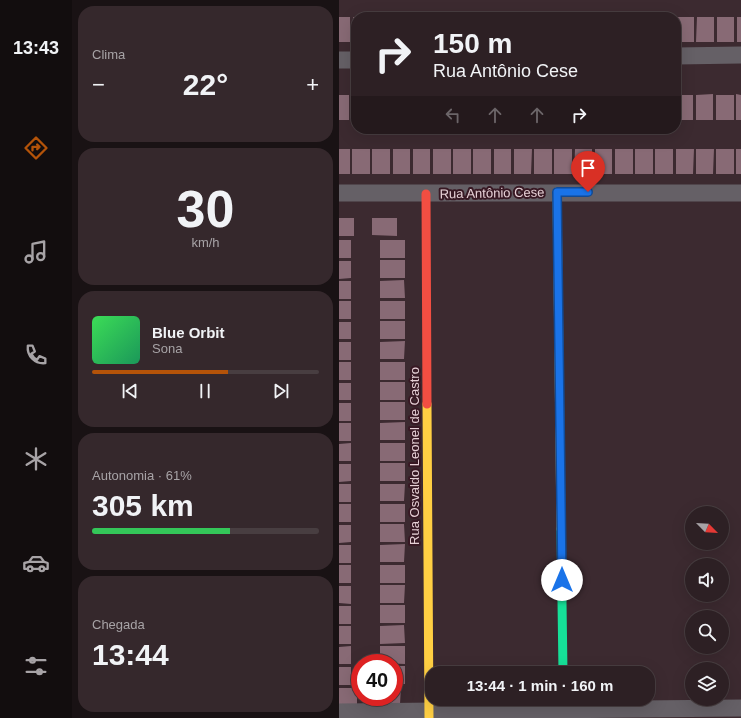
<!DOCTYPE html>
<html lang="pt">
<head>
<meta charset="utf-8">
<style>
  body { margin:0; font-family:Helvetica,sans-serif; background:#35282c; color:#f1f3f6; height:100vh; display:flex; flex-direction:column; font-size:15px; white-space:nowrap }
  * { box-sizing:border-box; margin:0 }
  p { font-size:13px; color:#a7a3a6 }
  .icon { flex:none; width:22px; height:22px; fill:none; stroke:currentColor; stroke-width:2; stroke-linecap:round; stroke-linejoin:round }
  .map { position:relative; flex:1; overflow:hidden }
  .drawer { display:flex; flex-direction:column; gap:6px; padding:6px; background:#191214; width:267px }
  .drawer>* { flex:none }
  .hud { position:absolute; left:12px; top:12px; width:330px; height:122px; border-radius:16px; box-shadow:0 4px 16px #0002,0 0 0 1px #483e41; background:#2d2024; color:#f1f3f6; overflow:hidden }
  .needle { width:26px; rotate:114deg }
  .buttons { position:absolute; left:346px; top:506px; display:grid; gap:8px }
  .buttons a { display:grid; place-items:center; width:44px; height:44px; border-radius:50%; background:#2d2024; box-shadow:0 4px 16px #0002,0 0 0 1px #483e41; font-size:20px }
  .speed { position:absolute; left:12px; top:654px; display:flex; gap:8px; font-size:20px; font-weight:700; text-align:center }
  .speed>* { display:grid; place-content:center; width:52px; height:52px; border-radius:50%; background:#2d2024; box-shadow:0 4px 16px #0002,0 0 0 1px #483e41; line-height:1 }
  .speed .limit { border:6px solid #d22; background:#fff; color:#111 }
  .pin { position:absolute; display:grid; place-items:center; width:34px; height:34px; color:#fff; margin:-41px -17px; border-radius:50% 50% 50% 0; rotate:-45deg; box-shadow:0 0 4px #0007 }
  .pin .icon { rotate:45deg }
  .me { position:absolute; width:44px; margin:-22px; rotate:0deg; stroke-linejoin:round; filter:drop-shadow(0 0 3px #0008) }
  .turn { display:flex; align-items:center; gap:14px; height:84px; padding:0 16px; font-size:18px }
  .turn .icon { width:52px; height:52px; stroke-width:2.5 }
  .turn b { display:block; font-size:28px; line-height:34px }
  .lanes { display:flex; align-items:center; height:38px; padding:0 16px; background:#0003; justify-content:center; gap:20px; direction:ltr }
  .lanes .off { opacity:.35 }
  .big { font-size:30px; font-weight:800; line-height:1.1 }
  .drawer .tile { flex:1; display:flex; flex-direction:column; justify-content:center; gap:6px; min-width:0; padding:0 14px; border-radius:16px; background:#35282c }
  .drawer .dial { align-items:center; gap:0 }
  .dial b { font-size:52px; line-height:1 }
  .song { display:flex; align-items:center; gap:12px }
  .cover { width:48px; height:48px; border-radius:6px; background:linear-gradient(135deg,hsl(130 70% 55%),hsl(150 70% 35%)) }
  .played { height:4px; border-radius:2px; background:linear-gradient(90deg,#b45309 60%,#483e41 60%) }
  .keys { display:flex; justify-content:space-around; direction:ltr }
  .heat { display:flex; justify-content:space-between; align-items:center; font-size:22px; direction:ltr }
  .charge { height:6px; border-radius:3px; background:linear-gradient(90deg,#34c759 61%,#483e41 0) }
  .trip { position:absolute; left:86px; top:666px; width:230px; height:40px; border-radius:16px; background:#2d2024; box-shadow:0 4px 16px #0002,0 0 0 1px #483e41; font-weight:800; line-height:40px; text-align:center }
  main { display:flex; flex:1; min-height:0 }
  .tab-bar { display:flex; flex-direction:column; width:72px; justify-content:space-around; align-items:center; background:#120d0e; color:#a7a3a6 }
  .tab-bar .icon { width:28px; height:28px }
  .tab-bar .on { color:#b45309 }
  .tab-bar b { font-size:18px; color:#f1f3f6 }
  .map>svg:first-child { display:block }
</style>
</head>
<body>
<main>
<nav class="tab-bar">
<b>13:43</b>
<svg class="icon on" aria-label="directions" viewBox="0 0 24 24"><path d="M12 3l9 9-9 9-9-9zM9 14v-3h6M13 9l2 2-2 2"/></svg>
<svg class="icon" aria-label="music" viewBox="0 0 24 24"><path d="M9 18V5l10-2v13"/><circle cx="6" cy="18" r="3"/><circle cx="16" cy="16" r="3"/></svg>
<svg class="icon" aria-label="phone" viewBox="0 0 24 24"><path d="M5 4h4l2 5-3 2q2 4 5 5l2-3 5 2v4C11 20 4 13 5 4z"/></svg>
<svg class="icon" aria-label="climate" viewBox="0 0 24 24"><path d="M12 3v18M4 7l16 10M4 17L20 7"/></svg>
<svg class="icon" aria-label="car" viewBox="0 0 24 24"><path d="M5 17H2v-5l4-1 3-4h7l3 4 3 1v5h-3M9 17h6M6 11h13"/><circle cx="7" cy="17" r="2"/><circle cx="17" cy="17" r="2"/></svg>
<svg class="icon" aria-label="filters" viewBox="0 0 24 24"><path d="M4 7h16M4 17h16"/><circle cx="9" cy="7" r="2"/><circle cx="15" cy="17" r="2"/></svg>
</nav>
<section class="drawer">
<div class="tile"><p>Clima</p>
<div class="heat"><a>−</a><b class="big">22°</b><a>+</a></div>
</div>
<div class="tile dial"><b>30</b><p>km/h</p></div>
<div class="tile">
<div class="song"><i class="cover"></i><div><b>Blue Orbit</b><p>Sona</p></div></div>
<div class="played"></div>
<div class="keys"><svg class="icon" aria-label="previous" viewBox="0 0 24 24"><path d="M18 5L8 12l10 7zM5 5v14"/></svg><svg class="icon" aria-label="pause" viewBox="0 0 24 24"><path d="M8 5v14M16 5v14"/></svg><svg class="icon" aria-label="next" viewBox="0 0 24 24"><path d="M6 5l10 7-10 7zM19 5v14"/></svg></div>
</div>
<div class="tile"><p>Autonomia · 61%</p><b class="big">305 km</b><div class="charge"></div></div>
<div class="tile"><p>Chegada</p><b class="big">13:44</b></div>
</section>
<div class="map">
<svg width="402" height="718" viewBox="0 0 402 718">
  <rect width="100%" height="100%" fill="#3c2a30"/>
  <path fill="#886a75" d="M0,17H11V42H0Z
    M14,17H17V42H14Z
    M337,17H355V42H337Z
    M358,17H375V42H357Z
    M378,17H395V42H378Z
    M398,17H402V42H398Z
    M374,94V120H357V95Z
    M397,94L402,95V120H397Z
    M0,95H10V120H0Z
    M13,95H17V120H13Z
    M337,95H354V120H337Z
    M377,95H395V120H377Z
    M0,149H11V174H0Z
    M13,149H31V174H13Z
    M33,149H51V174H33Z
    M54,149H71V174H54Z
    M74,149H91V174H74Z
    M94,149H112V174H94Z
    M114,149H132V174H114Z
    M134,149H152V174H134Z
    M155,149H172V174H155Z
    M175,149H193L192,174H175Z
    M195,149H213V174H195Z
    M215,149H233V174H215Z
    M236,149H253V174H235Z
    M256,149H273V174H256Z
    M276,149H294V174H276Z
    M296,149H314V174H296Z
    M316,149H334V174H316Z
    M337,149H355L354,174H337Z
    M357,149H375L374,174H357Z
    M377,149H395V174H377Z
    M397,149H402V174H397Z
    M0,218H15V236H0Z
    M33,218H58V236L33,235Z
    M0,240H12V258H0Z
    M41,240H66V258H41Z
    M41,260H66V278H41Z
    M0,261H12V278L0,279Z
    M65,280L66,298H41V281Z
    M0,281H12V299H0Z
    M0,301H12V319H0Z
    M41,301H66V319H41Z
    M41,321H66V339H41Z
    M0,322H12V339H0Z
    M66,341L65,359H41V342Z
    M0,342H12V360H0Z
    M0,362H12V380H0Z
    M41,362H66V380H41Z
    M41,382H66V400H41Z
    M0,383H12V400H0Z
    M41,402H66V420H41Z
    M0,403H12V421H0Z
    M66,422V440H41V423Z
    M0,423H12V441H0Z
    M12,443V461H0V444Z
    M41,443H66V461H41Z
    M41,463H66V481H41Z
    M0,464H12V481L0,482Z
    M0,484H12V502H0Z
    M41,484H66L65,501H41Z
    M0,504H12V522H0Z
    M41,504H66V522H41Z
    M41,524H65L66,542H41Z
    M0,525H12V542L0,543Z
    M66,544L65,562H41V545Z
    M0,545H12V563H0Z
    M0,565H12V583H0Z
    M41,565H66V583H41Z
    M41,585H66L65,603H41Z
    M0,586H12V604L0,603Z
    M41,605H66V623H41Z
    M0,606H12V624H0Z
    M65,625L66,643L41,644V626Z
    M0,626H12V644H0Z
    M12,646V664H0V647Z
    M41,646H66V664L41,663Z
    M55,666H66V684H55Z
    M0,667H12V685H0Z
    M55,687H62L61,704L36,705V697H55Z
    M0,688H18V705H0Z"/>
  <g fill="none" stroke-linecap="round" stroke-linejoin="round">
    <path stroke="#656066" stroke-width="17" d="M337,56L402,55
      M0,60H17
      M0,193H402
      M0,712L402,708"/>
    <path stroke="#16e098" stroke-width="9" d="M222,529L224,673"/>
    <path stroke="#ffcf43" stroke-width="9" d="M218,192L222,529
      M88,404L90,718"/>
    <path stroke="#f24e42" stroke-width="9" d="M87,194L88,404"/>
  </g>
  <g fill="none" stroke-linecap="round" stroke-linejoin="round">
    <g stroke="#114b97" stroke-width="10">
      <path id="route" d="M223,580L218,192H249"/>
    </g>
    <use href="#route" stroke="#1a73e8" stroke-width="7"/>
  </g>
  <g text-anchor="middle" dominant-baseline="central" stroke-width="4" stroke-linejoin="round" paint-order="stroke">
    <g font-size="13" fill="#e6d0d6" stroke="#381924">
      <text transform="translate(153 193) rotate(-1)">Rua Antônio Cese</text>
      <text transform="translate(75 456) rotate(-90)">Rua Osvaldo Leonel de Castro</text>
    </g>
  </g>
</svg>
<div class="buttons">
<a><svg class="needle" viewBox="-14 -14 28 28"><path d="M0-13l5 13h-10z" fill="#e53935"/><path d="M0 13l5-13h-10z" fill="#a7a3a6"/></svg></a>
<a><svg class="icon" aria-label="sound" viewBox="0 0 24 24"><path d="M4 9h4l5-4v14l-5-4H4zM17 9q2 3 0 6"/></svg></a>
<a><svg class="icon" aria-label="search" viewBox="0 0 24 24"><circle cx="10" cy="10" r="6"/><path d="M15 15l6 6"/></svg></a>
<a><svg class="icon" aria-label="layers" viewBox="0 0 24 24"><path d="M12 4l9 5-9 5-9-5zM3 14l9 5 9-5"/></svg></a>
</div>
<div class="speed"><div class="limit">40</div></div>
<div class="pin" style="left:249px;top:192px;background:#d93025"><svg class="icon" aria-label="arrive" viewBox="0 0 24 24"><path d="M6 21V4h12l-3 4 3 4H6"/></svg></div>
<svg class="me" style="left:223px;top:580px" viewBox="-20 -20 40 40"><circle r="19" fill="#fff"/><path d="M0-13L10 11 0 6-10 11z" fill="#1a73e8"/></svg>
<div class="trip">13:44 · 1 min · 160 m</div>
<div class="hud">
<div class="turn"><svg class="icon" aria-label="right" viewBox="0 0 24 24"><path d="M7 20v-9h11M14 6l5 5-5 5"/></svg><div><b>150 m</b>Rua Antônio Cese</div></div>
<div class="lanes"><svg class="icon off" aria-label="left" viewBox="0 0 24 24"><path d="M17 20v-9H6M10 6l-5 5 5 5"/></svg><svg class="icon off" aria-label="ahead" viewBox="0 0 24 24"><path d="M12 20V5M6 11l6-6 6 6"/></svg><svg class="icon off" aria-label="ahead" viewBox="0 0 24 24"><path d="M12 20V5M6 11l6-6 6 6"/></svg><svg class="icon" aria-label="right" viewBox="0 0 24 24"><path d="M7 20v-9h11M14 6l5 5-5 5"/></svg></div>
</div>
</div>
</main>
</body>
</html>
